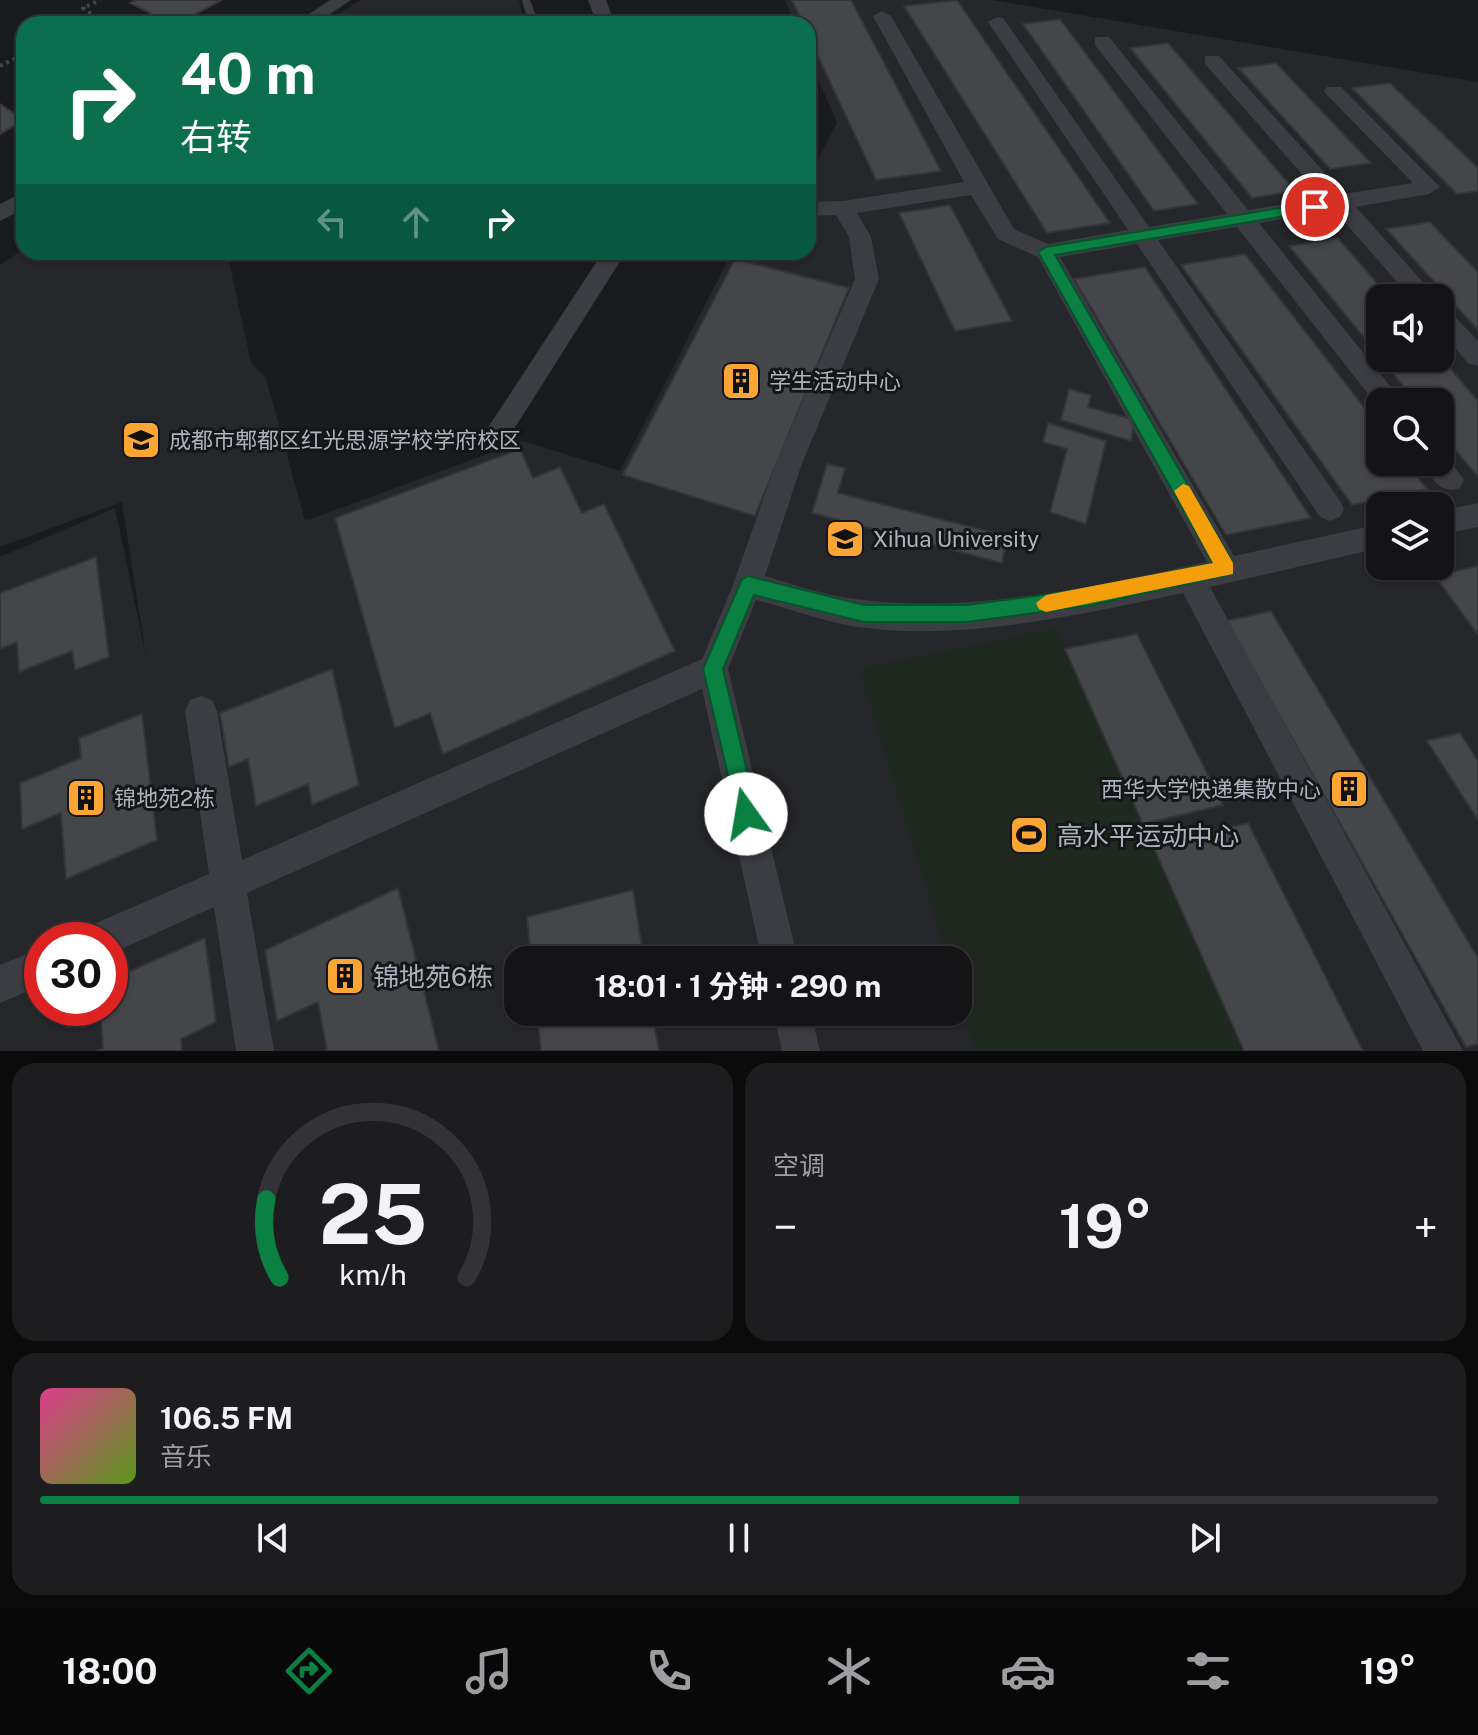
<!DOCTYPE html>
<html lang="zh">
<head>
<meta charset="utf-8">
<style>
  body { margin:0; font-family:"Public Sans","Noto Sans SC",sans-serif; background:#1d1d1f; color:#f1f3f6; height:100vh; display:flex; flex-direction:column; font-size:30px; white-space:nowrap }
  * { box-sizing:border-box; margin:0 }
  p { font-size:26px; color:#9d9ea1 }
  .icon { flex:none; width:44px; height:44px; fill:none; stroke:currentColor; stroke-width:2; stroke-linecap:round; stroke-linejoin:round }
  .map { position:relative; height:1051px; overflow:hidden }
  .drawer { display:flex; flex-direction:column; gap:12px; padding:12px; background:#0b0b0c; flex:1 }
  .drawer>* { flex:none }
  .top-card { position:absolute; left:16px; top:16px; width:800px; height:244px; border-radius:24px; box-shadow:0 2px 6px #0004,0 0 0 2px #333335; background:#0b6e4f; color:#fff; overflow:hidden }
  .fabs { position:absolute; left:1366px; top:284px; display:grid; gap:16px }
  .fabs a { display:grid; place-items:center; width:88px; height:88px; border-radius:16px; background:#141416; box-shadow:0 2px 6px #0004,0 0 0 2px #333335; font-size:40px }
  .speed { position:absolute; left:24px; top:922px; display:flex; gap:16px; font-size:40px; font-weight:700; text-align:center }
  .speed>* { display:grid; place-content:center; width:104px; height:104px; border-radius:50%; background:#141416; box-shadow:0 2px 6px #0004,0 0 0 2px #333335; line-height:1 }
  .speed .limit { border:12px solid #d22; background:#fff; color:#111 }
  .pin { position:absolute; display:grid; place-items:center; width:68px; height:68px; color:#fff; margin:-34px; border:4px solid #fff; border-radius:50%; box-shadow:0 2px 8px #0007 }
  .me { position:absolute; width:88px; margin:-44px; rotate:347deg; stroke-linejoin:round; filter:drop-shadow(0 0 6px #0008) }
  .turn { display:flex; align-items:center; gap:28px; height:168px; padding:0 32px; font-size:36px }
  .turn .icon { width:104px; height:104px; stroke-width:2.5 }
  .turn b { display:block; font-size:56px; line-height:68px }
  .lanes { display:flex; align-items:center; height:76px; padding:0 32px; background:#0003; justify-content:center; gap:40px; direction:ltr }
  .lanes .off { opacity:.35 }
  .big { font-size:60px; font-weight:700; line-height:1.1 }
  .drawer .card { flex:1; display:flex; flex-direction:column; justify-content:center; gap:12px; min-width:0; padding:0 28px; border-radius:24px; background:#1d1d1f }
  .drawer .dial { align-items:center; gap:0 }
  .dial svg { height:208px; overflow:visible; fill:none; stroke:#333335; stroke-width:7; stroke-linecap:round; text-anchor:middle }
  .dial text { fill:#f1f3f6; stroke:none }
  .song { display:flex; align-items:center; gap:24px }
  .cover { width:96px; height:96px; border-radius:12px; background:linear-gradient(135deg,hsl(330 70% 55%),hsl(90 70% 35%)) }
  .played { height:8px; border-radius:4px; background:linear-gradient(90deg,#0b8043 70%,#333335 70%) }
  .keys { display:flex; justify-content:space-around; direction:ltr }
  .heat { display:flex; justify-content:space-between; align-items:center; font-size:44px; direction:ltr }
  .drawer .tiles { flex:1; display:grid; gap:12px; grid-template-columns:1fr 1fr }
  .card:last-child { grid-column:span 2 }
  .trip { position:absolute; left:504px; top:946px; width:468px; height:80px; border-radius:24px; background:#141416; box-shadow:0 2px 6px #0004,0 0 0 2px #333335; font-weight:700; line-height:80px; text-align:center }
  .tab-bar { display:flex; height:128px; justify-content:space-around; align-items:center; background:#080809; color:#9d9ea1 }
  .tab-bar .icon { width:56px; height:56px }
  .tab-bar .current { color:#0b8043 }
  .tab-bar b { font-size:36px; color:#f1f3f6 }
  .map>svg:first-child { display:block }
</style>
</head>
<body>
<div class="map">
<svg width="1478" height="1051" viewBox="0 0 1478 1051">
  <rect width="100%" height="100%" fill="#1a1b1d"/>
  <path fill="#26272a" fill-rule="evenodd" d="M361,0H519L524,24H323Z
    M785,0H992L1478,82V1051H0V557L115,508L146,656L122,502L0,547V265L24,249L227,252L251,363L266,378L305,521L523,441L620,471L732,252H808V164L815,165L837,123L808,55V24H795ZM1380,298H1440V358H1380ZM1380,402H1440V462H1380ZM1380,506H1440V566H1380ZM42,940H110V1008H42ZM518,960H958V1012H518Z"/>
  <path fill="#202920" d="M1056,628L1244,1051H976L958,991V960H948L859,669Z"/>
  <path fill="#44464a" stroke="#343539" stroke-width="2" d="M136,0H222L177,24H129L150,13L130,3Z
    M792,0H851L941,171L876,180L808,35V24H803Z
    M957,0L1110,223L1047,233L904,6Z
    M1060,19L1198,204L1154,211L1023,24Z
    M1168,43L1295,191L1252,198L1130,48Z
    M1276,63L1371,163L1330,169L1238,68Z
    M1390,83L1478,168V191L1457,194L1352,88Z
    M0,104L24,120L0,134Z
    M950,205L1012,321L955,331L899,213Z
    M1430,222L1478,272V330L1386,229Z
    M1338,238L1390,298H1380V357L1289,246Z
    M1245,254L1380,428V462H1406L1427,489L1352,505L1181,265Z
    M735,259L849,288L755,516L623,475Z
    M1145,267L1311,518L1226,535L1074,279Z
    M1440,356L1478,401V477L1440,431V402H1416L1381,358Z
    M1069,389L1091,395L1088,407L1135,420L1131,441L1061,420Z
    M1048,423L1106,441L1086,524L1050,512L1067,449L1043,442Z
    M520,449L533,478L560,467L582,513L604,504L675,651L443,754L430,713L395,728L335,518Z
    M827,464L845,468L838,493L1007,536L1002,563L812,513Z
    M96,557L109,657L75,670L72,651L19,672L17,642L0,649V593Z
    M1478,566V635L1435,576Z
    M1271,611L1478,958V1044L1466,1047L1226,621Z
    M1137,634L1223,805L1143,824L1065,649Z
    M332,669L359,785L312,805L308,784L256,806L248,759L229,767L220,713Z
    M142,714L157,840L66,879L61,813L22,829L20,783L81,758L79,738Z
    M1460,733L1478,761V820L1427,741Z
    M1248,823L1363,1051H1244L1153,846Z
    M398,888L439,1051H327L318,1002L277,1021L265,950Z
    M633,890L644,960H531L527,917Z
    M205,938L216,1022L181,1039L182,1051H96L103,1048L100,1008H110V980Z
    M537,1012H652L659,1051H541Z"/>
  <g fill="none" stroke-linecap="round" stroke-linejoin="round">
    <path stroke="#414449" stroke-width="4" stroke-dasharray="3 4" stroke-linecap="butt" d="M85,24L97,18L83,8L100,0
      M0,66L24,54"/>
    <path fill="#3b3d42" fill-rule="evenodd" d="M522,0H530L539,24H529Z"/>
    <path fill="#3b3d42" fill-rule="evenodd" d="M330,0H351L316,24H294Z
      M588,0H606L615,24H597Z
      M882,11L891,16L1014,229L1048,244L1128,230L988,22L997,17L1003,18L1149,227L1227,214L1095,45V37H1109L1248,210L1323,198L1205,64V56H1219L1344,194L1413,183L1327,95L1324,91L1327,87H1341L1440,187L1429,194L1356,207L1437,298H1411L1334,210L1259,223L1397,395L1401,402H1380V409L1237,227L1158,240L1340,501L1344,509L1340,517L1330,521L1320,517L1137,244L1060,257L1234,556L1380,524V548L1210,587L1463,1051H1423L1183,593C1080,615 956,643 851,626C818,620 788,608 756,600L728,669L798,960H762L702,689L247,893L274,1051H236L214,907L110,954V940H82L87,927L209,874L185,711L190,700L201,696L212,700L217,711L242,860L702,659L733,585L775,466L855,279L849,237L836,215L808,216V202L843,201L964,182L873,16ZM971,195L998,239L1038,257L1207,562C1098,586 970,615 855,599C824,595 795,585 765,576L801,466L879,279L871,237L857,213Z
      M24,192V209L0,221V204Z
      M603,252H626L507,440L498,443L489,440L485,433L489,426Z
      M1440,306L1448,309L1478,341V366L1469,364L1440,331Z
      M1440,452L1445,454L1464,480L1460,488C1440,495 1431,478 1423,462H1440Z
      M1478,503V527L1440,535V511Z
      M42,948V985L0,1003V965Z
      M773,1012H811L820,1051H782Z"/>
  </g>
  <path fill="#0b8043" stroke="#07532c" stroke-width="2" d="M1315,202L1320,203V210L1055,255L1233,563V574L1087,606L967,622H864L754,595L723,669L757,814L754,822L746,825L739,822L703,669L742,579L748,576L864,605H967L1087,589L1213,563L1038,252L1046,247Z"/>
  <path fill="#f59e0b" d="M1183,484L1189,486L1233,563V574L1046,612L1039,609L1036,603L1046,595L1213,563L1174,491Z"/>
  <defs>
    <g id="building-square" transform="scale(2)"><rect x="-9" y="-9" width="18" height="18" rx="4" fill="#fba534" stroke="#151618"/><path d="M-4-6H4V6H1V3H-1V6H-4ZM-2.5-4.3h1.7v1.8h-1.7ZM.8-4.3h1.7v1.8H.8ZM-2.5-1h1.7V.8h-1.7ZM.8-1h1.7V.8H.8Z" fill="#111"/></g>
    <g id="school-square" transform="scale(2)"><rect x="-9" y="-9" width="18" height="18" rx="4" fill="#fba534" stroke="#151618"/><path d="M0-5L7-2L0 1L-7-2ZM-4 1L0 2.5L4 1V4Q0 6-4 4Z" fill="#111"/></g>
    <g id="university-square" transform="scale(2)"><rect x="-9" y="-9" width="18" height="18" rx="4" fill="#fba534" stroke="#151618"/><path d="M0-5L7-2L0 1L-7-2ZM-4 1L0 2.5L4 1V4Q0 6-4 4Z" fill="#111"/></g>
    <g id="stadium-square" transform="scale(2)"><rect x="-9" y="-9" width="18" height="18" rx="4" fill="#fba534" stroke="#151618"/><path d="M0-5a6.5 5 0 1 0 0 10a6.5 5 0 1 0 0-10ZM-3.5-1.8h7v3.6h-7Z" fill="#111"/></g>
  </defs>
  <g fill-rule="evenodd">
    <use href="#building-square" x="741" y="381"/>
    <use href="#school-square" x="141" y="440"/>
    <use href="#university-square" x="845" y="539"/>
    <use href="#building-square" x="1349" y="789"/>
    <use href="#building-square" x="86" y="798"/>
    <use href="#stadium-square" x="1029" y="835"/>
    <use href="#building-square" x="345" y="976"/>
  </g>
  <g text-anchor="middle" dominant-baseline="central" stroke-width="6" stroke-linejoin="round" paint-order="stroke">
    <g font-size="22" fill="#adb3bd" stroke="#151618" text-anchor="start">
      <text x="769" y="381">学生活动中心</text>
      <text x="169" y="440">成都市郫都区红光思源学校学府校区</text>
      <text x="873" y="539">Xihua University</text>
      <text x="1321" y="789" text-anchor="end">西华大学快递集散中心</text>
      <text x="114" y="798">锦地苑2栋</text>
    </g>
    <g font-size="26" fill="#adb3bd" stroke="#151618" text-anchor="start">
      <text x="1057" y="835">高水平运动中心</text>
      <text x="373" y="976">锦地苑6栋</text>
    </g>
  </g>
</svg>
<div class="fabs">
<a><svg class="icon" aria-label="sound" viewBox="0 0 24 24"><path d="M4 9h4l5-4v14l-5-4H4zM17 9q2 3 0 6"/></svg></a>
<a><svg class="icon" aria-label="search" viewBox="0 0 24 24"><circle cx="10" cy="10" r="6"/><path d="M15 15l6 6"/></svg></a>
<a><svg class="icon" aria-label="layers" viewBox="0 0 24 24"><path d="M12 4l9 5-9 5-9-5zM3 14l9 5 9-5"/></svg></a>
</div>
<div class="speed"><div class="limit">30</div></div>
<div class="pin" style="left:1315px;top:207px;background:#d93025"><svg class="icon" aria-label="arrive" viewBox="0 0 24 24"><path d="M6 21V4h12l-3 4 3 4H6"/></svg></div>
<svg class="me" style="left:746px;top:814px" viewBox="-20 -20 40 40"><circle r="19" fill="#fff"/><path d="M0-13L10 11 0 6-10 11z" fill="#0b8043"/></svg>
<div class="trip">18:01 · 1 分钟 · 290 m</div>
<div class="top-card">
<div class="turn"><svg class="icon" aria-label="right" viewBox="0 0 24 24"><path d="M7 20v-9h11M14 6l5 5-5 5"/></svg><div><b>40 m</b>右转</div></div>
<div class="lanes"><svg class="icon off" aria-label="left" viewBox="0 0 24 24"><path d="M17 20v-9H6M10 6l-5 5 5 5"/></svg><svg class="icon off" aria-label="ahead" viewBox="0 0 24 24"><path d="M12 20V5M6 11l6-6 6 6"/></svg><svg class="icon" aria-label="right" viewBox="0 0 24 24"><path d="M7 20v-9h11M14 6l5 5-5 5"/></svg></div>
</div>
</div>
<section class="drawer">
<div class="tiles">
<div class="card dial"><svg viewBox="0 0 100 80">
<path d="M14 69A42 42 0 1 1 86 69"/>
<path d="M14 69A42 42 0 0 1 9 39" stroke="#0b8043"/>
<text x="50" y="56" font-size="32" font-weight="700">25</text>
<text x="50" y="72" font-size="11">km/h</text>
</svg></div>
<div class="card"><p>空调</p>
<div class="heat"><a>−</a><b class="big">19°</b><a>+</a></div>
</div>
<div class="card">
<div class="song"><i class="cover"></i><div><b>106.5 FM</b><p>音乐</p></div></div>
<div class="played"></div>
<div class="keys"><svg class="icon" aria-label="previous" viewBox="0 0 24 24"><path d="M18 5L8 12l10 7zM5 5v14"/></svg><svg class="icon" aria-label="pause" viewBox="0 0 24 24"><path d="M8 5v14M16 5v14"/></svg><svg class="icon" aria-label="next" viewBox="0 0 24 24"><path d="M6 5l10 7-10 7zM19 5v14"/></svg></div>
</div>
</div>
</section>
<nav class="tab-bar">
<b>18:00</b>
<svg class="icon current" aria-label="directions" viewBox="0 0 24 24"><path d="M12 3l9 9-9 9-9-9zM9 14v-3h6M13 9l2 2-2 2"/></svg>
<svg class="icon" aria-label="music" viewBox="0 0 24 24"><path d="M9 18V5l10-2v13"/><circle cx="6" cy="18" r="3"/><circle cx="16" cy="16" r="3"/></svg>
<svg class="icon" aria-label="phone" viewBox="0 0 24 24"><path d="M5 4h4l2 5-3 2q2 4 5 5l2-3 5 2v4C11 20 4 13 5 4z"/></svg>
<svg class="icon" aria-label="climate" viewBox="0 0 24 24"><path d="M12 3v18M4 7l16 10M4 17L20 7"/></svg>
<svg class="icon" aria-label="car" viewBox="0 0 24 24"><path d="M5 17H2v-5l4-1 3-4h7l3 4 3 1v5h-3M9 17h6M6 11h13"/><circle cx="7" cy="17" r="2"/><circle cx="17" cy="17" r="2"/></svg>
<svg class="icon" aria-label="filters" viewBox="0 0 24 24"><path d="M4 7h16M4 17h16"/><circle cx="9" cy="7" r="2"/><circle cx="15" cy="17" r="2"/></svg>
<b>19°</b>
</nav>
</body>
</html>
